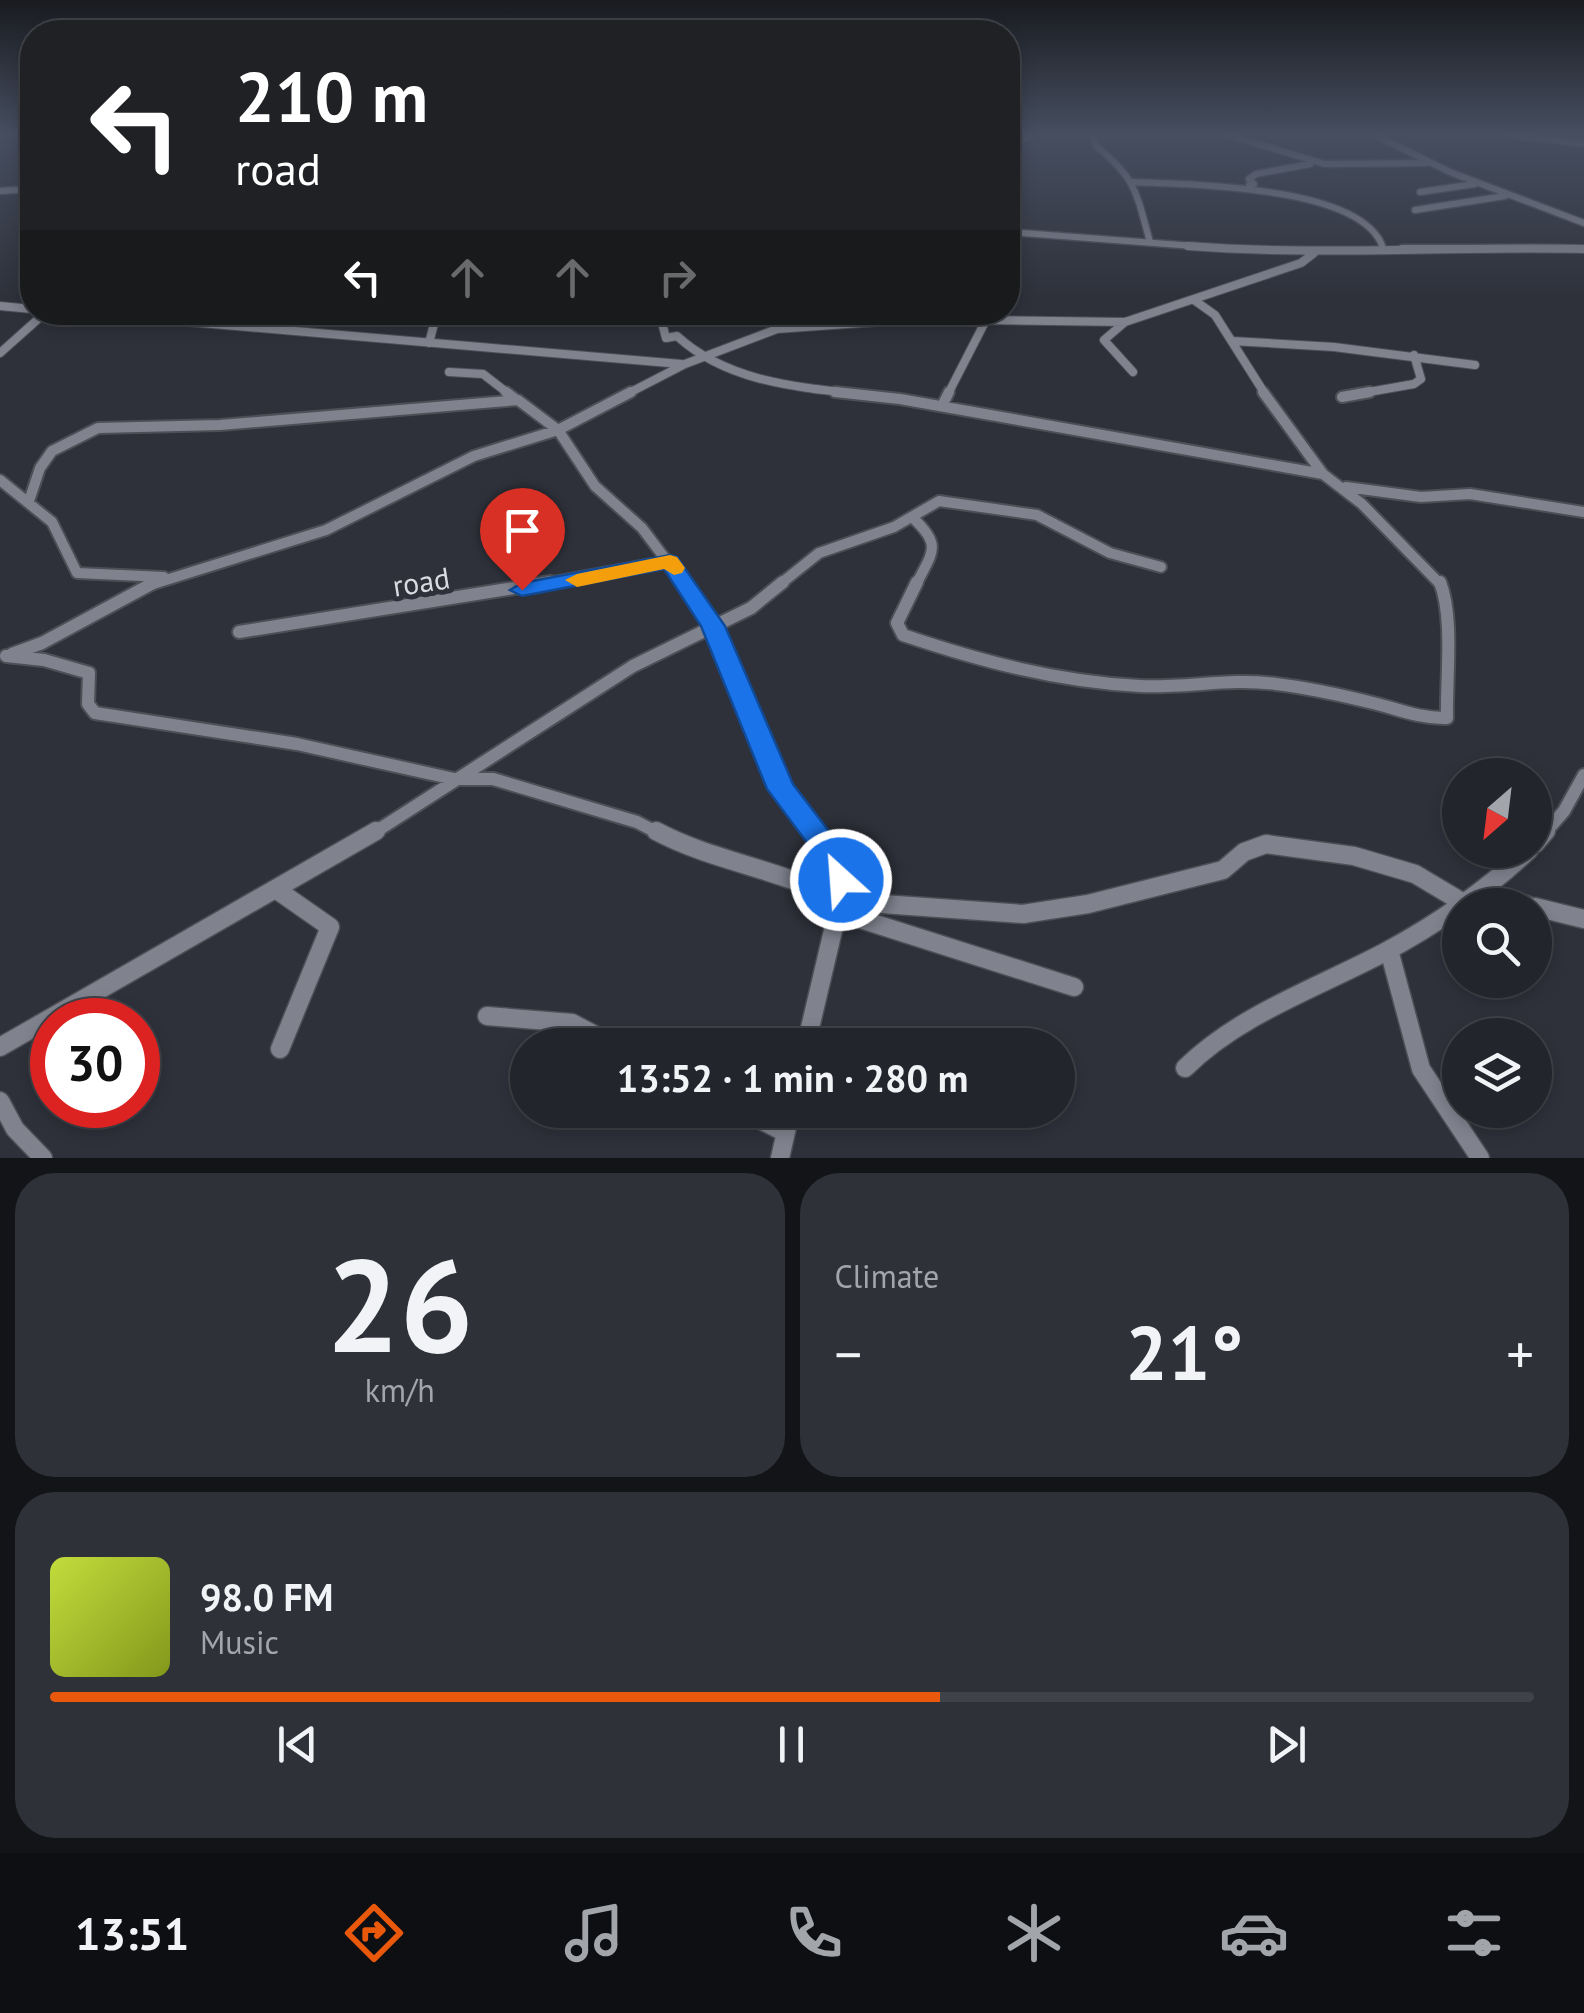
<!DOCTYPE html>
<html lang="en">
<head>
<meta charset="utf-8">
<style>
  body { margin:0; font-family:"PT Sans",sans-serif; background:#2e3138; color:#f1f3f6; height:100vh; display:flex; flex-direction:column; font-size:38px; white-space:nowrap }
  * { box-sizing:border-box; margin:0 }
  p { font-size:32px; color:#a2a5a9 }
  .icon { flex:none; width:55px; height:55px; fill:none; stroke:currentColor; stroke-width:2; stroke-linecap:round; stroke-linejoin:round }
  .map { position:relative; height:1158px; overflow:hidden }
  .drawer { display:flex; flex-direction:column; gap:15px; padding:15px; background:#131418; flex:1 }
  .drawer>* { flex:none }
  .hud { position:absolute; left:20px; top:20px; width:1000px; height:305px; border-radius:40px; box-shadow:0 5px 15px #0003,0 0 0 2px #3f4248; background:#202124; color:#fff; overflow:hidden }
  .needle { width:65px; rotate:208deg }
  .buttons { position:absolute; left:1442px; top:758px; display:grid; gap:20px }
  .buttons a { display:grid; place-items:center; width:110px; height:110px; border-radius:50%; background:#22252c; box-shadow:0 5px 15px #0003,0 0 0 2px #3f4248; font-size:50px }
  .speed { position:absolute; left:30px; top:998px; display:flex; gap:20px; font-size:50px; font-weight:700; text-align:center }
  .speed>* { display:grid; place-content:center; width:130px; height:130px; border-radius:50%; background:#22252c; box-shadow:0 5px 15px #0003,0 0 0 2px #3f4248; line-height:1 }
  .speed .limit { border:15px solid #d22; background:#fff; color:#111 }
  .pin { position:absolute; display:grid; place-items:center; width:85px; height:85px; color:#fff; margin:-102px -42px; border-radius:50% 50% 50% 0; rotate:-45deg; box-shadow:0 0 10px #0007 }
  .pin .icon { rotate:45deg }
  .me { position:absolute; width:110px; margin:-55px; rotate:334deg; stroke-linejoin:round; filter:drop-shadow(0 0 8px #0008) }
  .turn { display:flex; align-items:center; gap:35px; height:210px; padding:0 50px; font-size:45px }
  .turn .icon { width:130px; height:130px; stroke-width:2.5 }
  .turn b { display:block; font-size:70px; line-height:85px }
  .lanes { display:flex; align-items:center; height:95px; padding:0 50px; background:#0003; justify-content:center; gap:50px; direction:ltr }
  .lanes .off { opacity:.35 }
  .big { font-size:75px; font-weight:600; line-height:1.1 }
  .drawer .card { flex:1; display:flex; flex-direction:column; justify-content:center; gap:15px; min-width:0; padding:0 35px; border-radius:40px; background:#2e3138 }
  .drawer .dial { align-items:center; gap:0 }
  .dial b { font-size:130px; line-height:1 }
  .song { display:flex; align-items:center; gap:30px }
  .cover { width:120px; height:120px; border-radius:15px; background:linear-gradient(135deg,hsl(70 70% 55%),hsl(70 70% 35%)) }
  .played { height:10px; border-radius:5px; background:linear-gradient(90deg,#ea580c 60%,#3f4248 60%) }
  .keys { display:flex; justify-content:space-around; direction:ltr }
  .heat { display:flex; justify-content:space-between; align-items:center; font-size:55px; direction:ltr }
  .drawer .tiles { flex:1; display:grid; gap:15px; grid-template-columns:1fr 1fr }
  .card:last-child { grid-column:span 2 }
  .trip { position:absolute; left:510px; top:1028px; width:565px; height:100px; border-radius:50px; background:#22252c; box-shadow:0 5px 15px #0003,0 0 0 2px #3f4248; font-weight:600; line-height:100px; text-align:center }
  .tabs { display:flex; height:160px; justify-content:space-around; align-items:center; background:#0e0f12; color:#a2a5a9 }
  .tabs .icon { width:70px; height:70px }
  .tabs .selected { color:#ea580c }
  .tabs b { font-size:45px; color:#f1f3f6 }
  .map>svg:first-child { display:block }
</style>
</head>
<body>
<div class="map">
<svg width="1584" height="1158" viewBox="0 0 1584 1158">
  <rect width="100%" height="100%" fill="#2e313a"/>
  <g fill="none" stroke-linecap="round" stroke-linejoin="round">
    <g stroke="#4d4f57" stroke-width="9">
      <path id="street-far4" d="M1094,135L1095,145C1137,179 1136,192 1150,242
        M1228,135L1325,164L1426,163
        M1375,135L1450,172L1584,223
        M1509,135L1584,144
        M1008,145L1032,135
        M1133,182C1190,185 1363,185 1383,248
        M1249,185L1254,184L1249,179L1256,174L1310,164
        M0,191L32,189
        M1420,192L1475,184
        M1415,210L1505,196
        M1008,232L1220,248
        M1402,248H1560"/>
    </g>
    <g stroke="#4d4f57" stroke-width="10">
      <path id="street-far3" d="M1188,246C1320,256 1452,246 1584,249
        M1194,300L1215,315L1265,394
        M0,306L32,309
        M71,312L681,364
        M661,319L666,338L677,336C726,381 795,387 858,394
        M1125,322L1104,340L1133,372
        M279,326L307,312
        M785,326L807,312
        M1232,341L1334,347L1475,365
        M429,343L434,324L430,312
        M0,353L46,312
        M449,372L483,374L509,394
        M627,394L685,364L777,329L918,319L1125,322L1301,263L1314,253
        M948,394L986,320
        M1357,394L1414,384L1421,379L1414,355"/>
    </g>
    <g stroke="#4d4f57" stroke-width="14">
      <path id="street-far2" d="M506,392L514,398
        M835,392L900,399L1323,474
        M1263,392L1323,474L1362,504L1441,585
        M1342,397L1370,392
        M942,406L949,392
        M0,480L52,522L77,573L164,577
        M1346,487L1421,497L1470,494L1584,512
        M29,501L40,468L52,451L98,428L220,425L518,400L558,430L595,486L642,528L685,585
        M913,518C943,546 932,552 916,585
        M150,585L326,530L474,456L558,430L631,392
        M538,585L669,561
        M779,585L819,553L894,527L939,501L1037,515L1110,553L1161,567"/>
    </g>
    <g stroke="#4d4f57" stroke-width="16">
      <path id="street-far1" d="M684,582L713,626L781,789L815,834
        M917,582L897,623L903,635C980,661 1058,682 1140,686C1187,688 1229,678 1276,684C1309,688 1341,695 1373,703C1398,709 1421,719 1447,718C1446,677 1454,618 1440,582
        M239,632L551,582
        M12,654L42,643L155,582
        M6,656L44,660L89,673L88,704L95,713L297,744L454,779H493L637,822L660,834
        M372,834L633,666L751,608L783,582
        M1544,834L1564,811L1584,775"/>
    </g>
    <g stroke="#4d4f57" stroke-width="21">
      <path id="street" d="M656,831C714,862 782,869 840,901L1023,914L1088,904L1223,870L1244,852L1266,844L1354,856L1415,874L1462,902
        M1535,844L1546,831
        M277,890L330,927L280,1049
        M1482,894L1527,905
        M1535,907L1584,919
        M838,912L1074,987
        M1389,950L1421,1069L1480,1158
        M487,1016L572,1023L614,1045
        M806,1045L840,901L839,865L813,831
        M0,1047L376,831
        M1185,1068C1240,1014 1317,988 1385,952C1437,924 1486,890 1529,850
        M0,1101L15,1129L43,1158
        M741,1110L784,1132
        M780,1158L791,1110"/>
    </g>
    <use href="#street-far4" stroke="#80838e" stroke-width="6"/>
    <use href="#street-far3" stroke="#80838e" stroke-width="8"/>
    <use href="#street-far2" stroke="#80838e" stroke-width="10"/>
    <use href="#street-far1" stroke="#80838e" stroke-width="12"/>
    <use href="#street" stroke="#80838e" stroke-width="18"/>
  </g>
  <linearGradient id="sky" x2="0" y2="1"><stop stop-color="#191b20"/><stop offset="0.45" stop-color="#464e60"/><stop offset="1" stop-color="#464e60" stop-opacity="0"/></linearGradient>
  <rect width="1584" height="298" fill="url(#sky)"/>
  <path fill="#1a73e8" stroke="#114b97" stroke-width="2.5" d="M670,555L677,557L725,626L793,784L854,864L856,880L852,888L841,892L830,888L817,856L767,789L701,626L664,569L522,596L510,590L522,583Z"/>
  <path fill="#f59e0b" d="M670,555L677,557L685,568L682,573L674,575L664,569L577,587L565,580L577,574Z"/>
  <g text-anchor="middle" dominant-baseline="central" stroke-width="10" stroke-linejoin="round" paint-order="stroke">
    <g font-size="30" fill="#dadbe2" stroke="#2e313a">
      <text transform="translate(421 581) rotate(-9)">road</text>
    </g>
  </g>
</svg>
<div class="buttons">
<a><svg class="needle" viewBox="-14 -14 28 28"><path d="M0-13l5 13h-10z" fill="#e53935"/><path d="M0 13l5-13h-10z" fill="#a2a5a9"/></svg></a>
<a><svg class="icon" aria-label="search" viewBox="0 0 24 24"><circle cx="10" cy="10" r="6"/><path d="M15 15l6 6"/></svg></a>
<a><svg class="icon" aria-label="layers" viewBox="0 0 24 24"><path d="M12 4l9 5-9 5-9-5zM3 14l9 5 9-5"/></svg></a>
</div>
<div class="speed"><div class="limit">30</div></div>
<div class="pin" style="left:522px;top:590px;background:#d93025"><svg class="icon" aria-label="arrive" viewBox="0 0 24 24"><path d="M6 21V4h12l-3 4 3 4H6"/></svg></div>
<svg class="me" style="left:841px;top:880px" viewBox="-20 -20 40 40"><circle r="17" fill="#1a73e8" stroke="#fff" stroke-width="3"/><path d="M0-11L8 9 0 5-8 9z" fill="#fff"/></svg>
<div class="trip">13:52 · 1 min · 280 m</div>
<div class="hud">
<div class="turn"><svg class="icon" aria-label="left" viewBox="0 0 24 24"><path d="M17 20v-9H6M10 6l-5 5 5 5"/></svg><div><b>210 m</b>road</div></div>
<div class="lanes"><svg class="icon" aria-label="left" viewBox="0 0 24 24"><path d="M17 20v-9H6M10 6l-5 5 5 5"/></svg><svg class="icon off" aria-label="ahead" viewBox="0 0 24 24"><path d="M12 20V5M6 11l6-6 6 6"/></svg><svg class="icon off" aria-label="ahead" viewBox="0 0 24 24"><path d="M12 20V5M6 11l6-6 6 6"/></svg><svg class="icon off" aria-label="right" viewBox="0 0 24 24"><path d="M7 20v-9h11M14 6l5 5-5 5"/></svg></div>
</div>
</div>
<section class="drawer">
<div class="tiles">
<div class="card dial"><b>26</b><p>km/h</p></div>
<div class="card"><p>Climate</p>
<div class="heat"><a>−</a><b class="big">21°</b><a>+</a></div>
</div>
<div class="card">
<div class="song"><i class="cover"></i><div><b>98.0 FM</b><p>Music</p></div></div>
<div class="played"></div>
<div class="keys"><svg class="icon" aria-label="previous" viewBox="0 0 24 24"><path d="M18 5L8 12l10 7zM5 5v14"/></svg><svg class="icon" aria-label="pause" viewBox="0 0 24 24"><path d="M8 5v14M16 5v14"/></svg><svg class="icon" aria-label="next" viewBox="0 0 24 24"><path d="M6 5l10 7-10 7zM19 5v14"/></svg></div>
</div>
</div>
</section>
<nav class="tabs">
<b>13:51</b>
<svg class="icon selected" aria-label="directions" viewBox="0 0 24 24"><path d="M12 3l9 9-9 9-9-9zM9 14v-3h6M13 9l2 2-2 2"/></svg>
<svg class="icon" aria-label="music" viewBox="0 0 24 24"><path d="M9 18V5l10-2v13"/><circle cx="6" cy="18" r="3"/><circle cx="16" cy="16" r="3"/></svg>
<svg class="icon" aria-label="phone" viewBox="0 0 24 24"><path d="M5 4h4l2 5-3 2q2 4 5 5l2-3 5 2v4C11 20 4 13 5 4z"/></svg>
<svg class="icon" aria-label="climate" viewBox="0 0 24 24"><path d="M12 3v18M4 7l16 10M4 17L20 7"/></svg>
<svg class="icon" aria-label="car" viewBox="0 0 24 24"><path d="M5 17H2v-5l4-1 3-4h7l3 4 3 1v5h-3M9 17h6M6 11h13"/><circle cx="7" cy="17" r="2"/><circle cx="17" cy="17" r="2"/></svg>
<svg class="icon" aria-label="filters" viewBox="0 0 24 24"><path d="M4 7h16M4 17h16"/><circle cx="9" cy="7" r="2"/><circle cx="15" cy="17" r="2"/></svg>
</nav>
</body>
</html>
